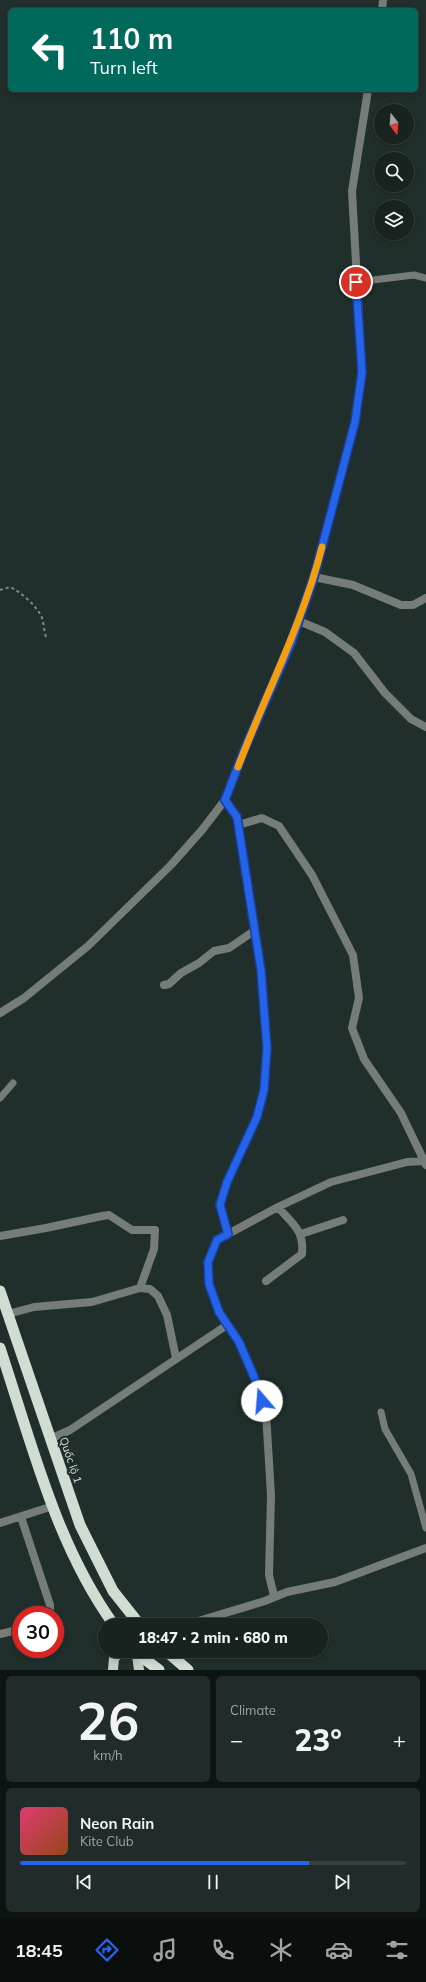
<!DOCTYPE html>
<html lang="en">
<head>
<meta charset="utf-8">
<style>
  body { margin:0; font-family:Mulish,sans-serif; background:#212b29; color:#f1f3f6; height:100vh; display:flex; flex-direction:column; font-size:15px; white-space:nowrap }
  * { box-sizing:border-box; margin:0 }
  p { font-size:13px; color:#9fa4a5 }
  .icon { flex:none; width:22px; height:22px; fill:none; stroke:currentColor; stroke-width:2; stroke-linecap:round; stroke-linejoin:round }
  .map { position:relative; height:1670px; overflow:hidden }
  .details { display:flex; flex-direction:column; gap:6px; padding:6px; background:#0d1312; flex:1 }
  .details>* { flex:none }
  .hud { position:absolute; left:8px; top:8px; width:410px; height:84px; border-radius:6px; box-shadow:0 2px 6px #0003,0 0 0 1px #36403e; background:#00695c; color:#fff; overflow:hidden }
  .needle { width:26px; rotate:164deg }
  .fabs { position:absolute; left:374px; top:104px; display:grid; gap:8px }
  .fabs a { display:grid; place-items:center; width:40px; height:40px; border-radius:50%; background:#182320; box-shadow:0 2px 6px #0003,0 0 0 1px #36403e; font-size:20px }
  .speed { position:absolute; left:12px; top:1606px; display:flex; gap:8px; font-size:20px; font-weight:700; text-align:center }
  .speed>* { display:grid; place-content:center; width:52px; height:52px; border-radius:50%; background:#182320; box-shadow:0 2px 6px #0003,0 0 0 1px #36403e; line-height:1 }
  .speed .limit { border:6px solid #d22; background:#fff; color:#111 }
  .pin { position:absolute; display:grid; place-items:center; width:34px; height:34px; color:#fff; margin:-17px; border:2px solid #fff; border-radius:50%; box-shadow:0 1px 4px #0007 }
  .me { position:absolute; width:44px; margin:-22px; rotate:342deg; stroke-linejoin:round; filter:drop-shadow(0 0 3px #0008) }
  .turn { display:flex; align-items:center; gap:14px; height:84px; padding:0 16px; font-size:18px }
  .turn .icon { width:52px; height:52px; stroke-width:2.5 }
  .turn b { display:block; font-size:28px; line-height:34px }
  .big { font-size:30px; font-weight:800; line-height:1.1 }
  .details .widget { flex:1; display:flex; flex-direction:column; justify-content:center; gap:6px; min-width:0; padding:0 14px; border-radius:6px; background:#212b29 }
  .details .dial { align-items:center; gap:0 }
  .dial b { font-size:52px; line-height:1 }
  .song { display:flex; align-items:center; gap:12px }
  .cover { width:48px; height:48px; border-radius:6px; background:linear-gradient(135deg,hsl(340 70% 55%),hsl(20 70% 35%)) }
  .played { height:4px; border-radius:2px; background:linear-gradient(90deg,#2563eb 75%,#36403e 75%) }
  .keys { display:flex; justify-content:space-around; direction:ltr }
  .heat { display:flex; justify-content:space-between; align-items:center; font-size:22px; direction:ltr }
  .details .tiles { flex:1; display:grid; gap:6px; grid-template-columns:1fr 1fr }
  .widget:last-child { grid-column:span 2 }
  .trip { position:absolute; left:98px; top:1618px; width:230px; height:40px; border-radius:20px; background:#182320; box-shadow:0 2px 6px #0003,0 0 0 1px #36403e; font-weight:800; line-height:40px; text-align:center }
  .tabs { display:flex; height:64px; justify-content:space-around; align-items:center; background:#0a0e0d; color:#9fa4a5 }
  .tabs .icon { width:28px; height:28px }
  .tabs .on { color:#2563eb }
  .tabs b { font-size:18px; color:#f1f3f6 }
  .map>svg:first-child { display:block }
</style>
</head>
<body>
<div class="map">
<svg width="426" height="1670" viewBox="0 0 426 1670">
  <rect width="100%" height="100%" fill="#202f2b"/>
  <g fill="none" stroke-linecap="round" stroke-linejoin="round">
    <path stroke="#7f8b88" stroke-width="2" stroke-dasharray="3 3" stroke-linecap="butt" d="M0,590L10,587C20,591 38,607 42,618C44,624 44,631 46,637"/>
    <path stroke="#767c77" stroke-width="7" d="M356,282L414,275L426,278
      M0,1098L13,1083
      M381,1412L385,1429L411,1474L426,1528"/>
    <path stroke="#767c77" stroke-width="8" d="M382,10L383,0
      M314,577L353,585L401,605H413L426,598
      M299,621L325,632L354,653L385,693L411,719L426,727
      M225,800L237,817L261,970L267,1048L264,1090L257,1117L227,1182L220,1205L228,1234
      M238,825L262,818L279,826L312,875L353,955L359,998L352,1028L364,1059L401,1113L426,1165
      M164,985L169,984L181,973L199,963L214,951L229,948L254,931
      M0,1013L24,998L88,946L171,865L202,830L225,800L245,748L291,643L314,577L355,422L362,372L352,191L368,90
      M301,1234L343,1220
      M0,1236L46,1228L102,1216L109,1215L132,1230H155L154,1249L140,1288
      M266,1281L302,1254C304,1229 293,1225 278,1207
      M8,1314L34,1307L92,1302L140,1288L150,1289L158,1296L167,1315L176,1358
      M50,1439L70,1430L227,1325
      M21,1517L50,1605V1615
      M0,1523L53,1506
      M274,1596L269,1575L271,1495L266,1413L255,1379L239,1342L219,1312L209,1284L208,1261L217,1240L278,1207L331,1182L407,1162L423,1161L426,1159
      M185,1625L265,1601L287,1592L335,1582L426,1548
      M0,1634L21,1629"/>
    <path stroke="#c2cdc3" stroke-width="10" d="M113,1670L114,1658L122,1651
      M139,1670L137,1655L142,1651"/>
    <path stroke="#d0ddd2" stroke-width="11" d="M0,1291L80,1525L113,1591L140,1625
      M0,1348C31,1441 56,1545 114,1625
      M134,1651L159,1670
      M166,1651L188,1670"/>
  </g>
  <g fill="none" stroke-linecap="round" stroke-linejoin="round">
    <g stroke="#184099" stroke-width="10">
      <path id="route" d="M262,1401L255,1379L239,1342L219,1312L209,1284L208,1262L217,1240L228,1234L220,1205L227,1182L257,1117L264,1090L267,1048L261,970L237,817L225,800L245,748L291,643L314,577L355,422L362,372L356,282"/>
    </g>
    <use href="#route" stroke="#2563eb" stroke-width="7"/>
    <path stroke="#f59e0b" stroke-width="7" d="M238,767C266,693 302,625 322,547"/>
  </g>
  <g text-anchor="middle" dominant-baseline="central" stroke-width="4" stroke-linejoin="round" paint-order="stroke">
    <g font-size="11" fill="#d3dcda" stroke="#202f2b">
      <text transform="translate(71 1460) rotate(71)">Quốc lộ 1</text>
    </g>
  </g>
</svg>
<div class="fabs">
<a><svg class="needle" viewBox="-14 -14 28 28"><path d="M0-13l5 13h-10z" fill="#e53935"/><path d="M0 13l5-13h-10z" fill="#9fa4a5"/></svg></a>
<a><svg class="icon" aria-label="search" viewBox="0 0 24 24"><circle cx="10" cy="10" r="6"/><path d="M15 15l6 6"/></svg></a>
<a><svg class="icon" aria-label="layers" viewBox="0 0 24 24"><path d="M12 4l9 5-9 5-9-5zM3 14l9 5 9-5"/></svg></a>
</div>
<div class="speed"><div class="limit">30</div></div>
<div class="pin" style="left:356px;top:282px;background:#d93025"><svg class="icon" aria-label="arrive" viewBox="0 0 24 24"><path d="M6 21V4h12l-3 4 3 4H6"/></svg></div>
<svg class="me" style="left:262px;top:1401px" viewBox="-20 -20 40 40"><circle r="19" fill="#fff"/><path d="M0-13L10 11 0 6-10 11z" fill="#2563eb"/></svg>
<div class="trip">18:47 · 2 min · 680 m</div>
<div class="hud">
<div class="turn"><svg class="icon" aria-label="left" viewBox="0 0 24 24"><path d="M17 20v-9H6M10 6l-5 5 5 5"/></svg><div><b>110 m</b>Turn left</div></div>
</div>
</div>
<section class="details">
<div class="tiles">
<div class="widget dial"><b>26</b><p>km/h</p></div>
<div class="widget"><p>Climate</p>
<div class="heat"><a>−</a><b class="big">23°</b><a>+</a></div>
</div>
<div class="widget">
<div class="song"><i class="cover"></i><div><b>Neon Rain</b><p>Kite Club</p></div></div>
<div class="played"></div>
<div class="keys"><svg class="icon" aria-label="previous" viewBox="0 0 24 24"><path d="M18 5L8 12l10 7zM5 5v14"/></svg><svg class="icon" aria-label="pause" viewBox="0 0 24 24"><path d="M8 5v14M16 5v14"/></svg><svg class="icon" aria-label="next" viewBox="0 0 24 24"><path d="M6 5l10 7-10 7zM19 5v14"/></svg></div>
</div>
</div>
</section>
<nav class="tabs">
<b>18:45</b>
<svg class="icon on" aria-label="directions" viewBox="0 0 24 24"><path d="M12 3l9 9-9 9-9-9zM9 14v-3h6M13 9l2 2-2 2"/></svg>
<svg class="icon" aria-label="music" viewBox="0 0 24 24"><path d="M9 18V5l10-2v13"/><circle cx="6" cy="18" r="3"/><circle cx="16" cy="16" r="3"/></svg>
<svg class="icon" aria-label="phone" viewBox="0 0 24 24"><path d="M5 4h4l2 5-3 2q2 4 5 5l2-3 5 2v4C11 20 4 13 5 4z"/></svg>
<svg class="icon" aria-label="climate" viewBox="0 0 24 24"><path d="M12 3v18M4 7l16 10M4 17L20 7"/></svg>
<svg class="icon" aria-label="car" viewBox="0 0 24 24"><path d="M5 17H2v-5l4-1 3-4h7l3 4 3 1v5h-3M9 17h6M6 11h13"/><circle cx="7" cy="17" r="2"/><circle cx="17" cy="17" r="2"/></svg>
<svg class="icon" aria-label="filters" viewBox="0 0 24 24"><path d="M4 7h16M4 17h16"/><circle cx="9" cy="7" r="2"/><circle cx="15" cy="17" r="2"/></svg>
</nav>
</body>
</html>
